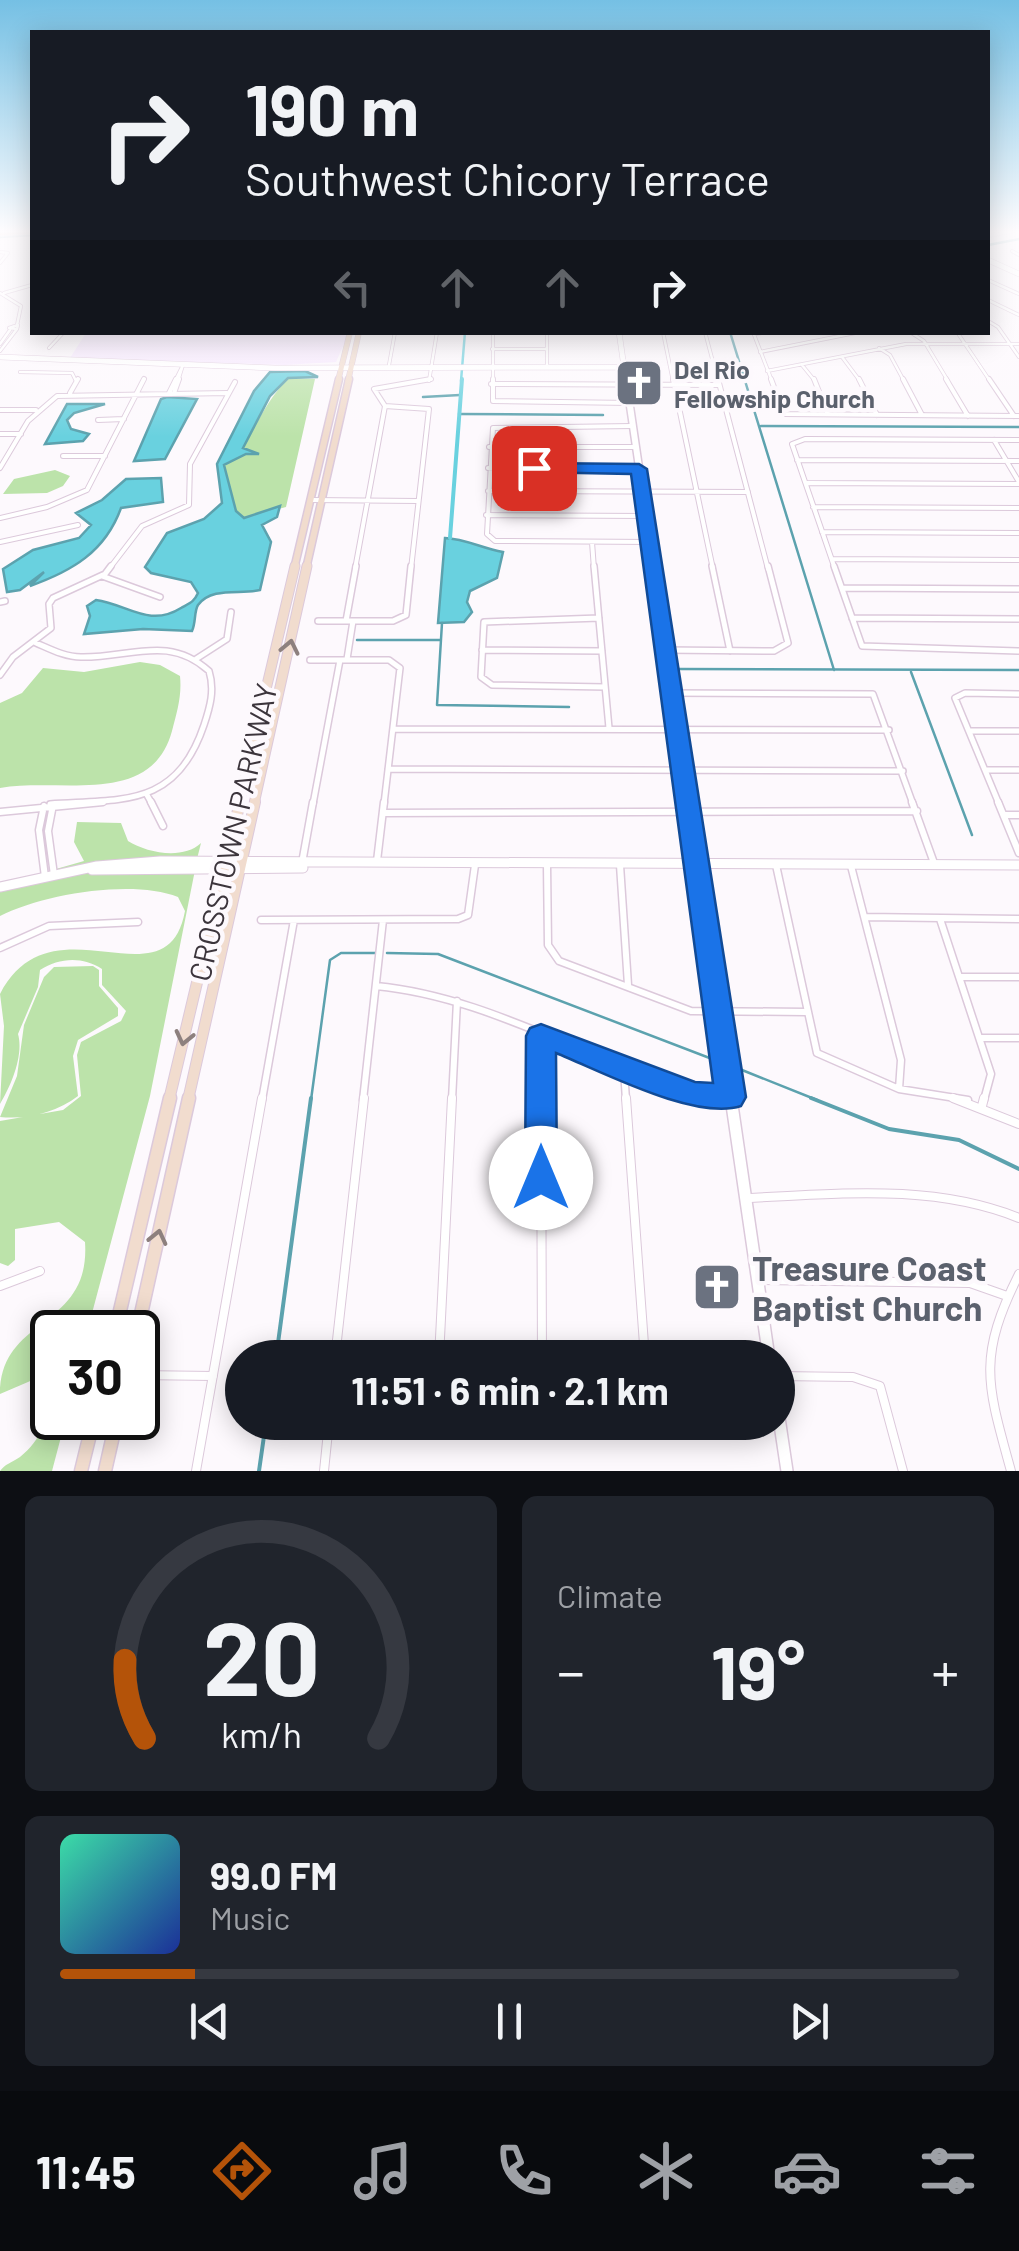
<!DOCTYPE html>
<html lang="en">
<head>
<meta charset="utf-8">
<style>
  body { margin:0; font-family:Barlow,sans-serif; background:#20242c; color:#f1f3f6; height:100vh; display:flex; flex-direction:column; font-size:38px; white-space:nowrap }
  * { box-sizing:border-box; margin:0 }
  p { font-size:32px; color:#9ea1a6 }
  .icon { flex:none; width:55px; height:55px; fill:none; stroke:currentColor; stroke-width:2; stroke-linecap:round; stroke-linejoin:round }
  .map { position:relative; height:1471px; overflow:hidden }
  .sheet { display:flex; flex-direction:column; gap:25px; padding:25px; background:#0d0f14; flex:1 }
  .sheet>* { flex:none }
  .guide { position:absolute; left:30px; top:30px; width:960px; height:305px; border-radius:0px; box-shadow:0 5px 25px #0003; background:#171b24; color:#f1f3f6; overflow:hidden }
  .speed { position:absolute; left:30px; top:1310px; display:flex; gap:20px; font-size:50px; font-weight:700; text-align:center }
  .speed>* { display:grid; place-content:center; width:130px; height:130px; border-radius:50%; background:#171b24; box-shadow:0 5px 25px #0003; line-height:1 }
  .speed .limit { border:5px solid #111; border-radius:15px; background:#fff; color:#111 }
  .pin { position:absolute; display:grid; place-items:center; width:85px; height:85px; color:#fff; margin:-42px; border-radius:20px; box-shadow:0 5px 15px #0006 }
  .me { position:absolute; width:110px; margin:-55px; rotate:0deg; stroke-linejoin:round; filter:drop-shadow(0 0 8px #0008) }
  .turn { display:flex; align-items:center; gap:35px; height:210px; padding:0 50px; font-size:45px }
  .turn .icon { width:130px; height:130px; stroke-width:2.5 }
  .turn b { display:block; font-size:70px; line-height:85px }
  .lanes { display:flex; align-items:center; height:95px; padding:0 50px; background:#0003; justify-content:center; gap:50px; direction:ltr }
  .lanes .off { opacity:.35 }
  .big { font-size:75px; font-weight:700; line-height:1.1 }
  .sheet .card { flex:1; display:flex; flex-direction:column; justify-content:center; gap:15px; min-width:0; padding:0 35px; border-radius:15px; background:#20242c }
  .sheet .dial { align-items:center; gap:0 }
  .dial svg { height:260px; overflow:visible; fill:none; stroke:#363941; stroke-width:7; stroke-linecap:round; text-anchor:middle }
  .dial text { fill:#f1f3f6; stroke:none }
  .song { display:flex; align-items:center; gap:30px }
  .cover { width:120px; height:120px; border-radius:15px; background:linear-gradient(135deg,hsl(160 70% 55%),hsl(230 70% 35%)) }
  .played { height:10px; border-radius:5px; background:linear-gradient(90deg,#b45309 15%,#363941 15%) }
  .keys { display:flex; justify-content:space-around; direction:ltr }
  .heat { display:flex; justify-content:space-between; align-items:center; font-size:55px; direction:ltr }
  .sheet .tiles { flex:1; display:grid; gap:25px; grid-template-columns:1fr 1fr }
  .card:last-child { grid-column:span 2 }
  .trip { position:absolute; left:225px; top:1340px; width:570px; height:100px; border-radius:50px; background:#171b24; box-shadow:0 5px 25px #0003; font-weight:700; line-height:100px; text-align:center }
  .dock { display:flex; height:160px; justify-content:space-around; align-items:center; background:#090b0e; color:#9ea1a6 }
  .dock .icon { width:70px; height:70px }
  .dock .on { color:#b45309 }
  .dock b { font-size:45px; color:#f1f3f6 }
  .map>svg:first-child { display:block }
</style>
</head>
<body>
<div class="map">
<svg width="1019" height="1471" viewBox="0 0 1019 1471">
  <rect width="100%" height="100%" fill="#fdf9fd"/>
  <path fill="#f8ebff" d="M86,333H349L336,362L284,365L70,358Z"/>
  <path fill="#bce3aa" d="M288,378L315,379L286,507L244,518L236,511L224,465L246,454H259L243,448C257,423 267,401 288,378Z
    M55,470L70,476L63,486L47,493L3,494L14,479Z
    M140,662L160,665L180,676C182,696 177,712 172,731C151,808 61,777 0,788V703L22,693L43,668L84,672Z
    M77,822L121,823L128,841C147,853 183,860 201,843L197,859L57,873L56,869L84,861L74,842Z
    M195,870L150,1096L87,1332H52V1418H66L52,1471H0C5,1464 11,1463 20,1457C43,1440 52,1409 50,1382L42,1376L0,1394C0,1315 91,1330 85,1242L59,1222L15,1229V1260L8,1266L0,1263V1121L63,1110L81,1096L77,1055L81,1042L121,1021L126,1011L102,985V969C82,956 59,958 40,970L38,987L18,1034C24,1055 11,1086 0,1104L4,1026L0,994C52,894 167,1009 185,911L178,897C133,879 43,894 0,916V889L90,872Z
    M93,966L99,970V986L118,1008V1016L78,1040L73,1056L78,1096C57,1112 27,1120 0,1117L17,1076L24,1025L44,977L54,967Z"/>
  <path fill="#69d1df" stroke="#5ca2ae" stroke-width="2.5" d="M305,371L318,377L288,378L270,396L243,448L259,454H246L224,465L236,511L244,518L280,506L277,517L262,525L271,542L260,590C241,595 212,586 198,605C194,611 196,623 192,631L143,629L84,634L90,616L87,606L96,600C127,604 149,628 181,608C190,603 194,602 198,593L191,582L151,573L145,567L167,533L204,519L222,503L217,464L254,391L270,372Z
    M167,397L197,399L165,459L134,461L161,399Z
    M67,404H105L74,413L67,420L71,429L89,434L83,441L45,444Z
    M161,478L163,502L121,508C105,552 72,571 30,586L44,572L20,590L7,592L3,569L33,550L79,538L91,525L76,513L102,500L126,479Z
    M445,538C466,539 481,548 503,552L497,578L470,591L467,602L472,612L464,622L438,623Z"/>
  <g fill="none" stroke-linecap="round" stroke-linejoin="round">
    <path stroke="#5ca2ae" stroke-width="2.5" d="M0,237L32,235
      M988,245L1019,239
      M730,332L834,670
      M423,397L460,395
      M459,414L603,415
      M761,426L1019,427
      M442,623L437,705L569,707
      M357,640H440
      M678,669L1019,670
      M911,672L972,835
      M387,953L438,954L720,1062
      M742,1070L817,1100
      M311,1100L330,960L341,953H375"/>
    <path stroke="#5ca2ae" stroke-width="4" d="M811,1098L889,1129L959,1140L1019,1169
      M276,1358L311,1098
      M259,1471L266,1422"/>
    <path stroke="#69d1df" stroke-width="2.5" d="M461,381L465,332"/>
    <path stroke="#69d1df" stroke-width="4" d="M450,538L462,379"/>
    <g stroke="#dcc9db" stroke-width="4">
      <path id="minor-far4" d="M988,236L1014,231
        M1012,251L1019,255
        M0,252L8,253L0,263
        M988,280L1019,294
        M0,293L21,306L17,325
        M4,293L32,285
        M988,300L1019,315
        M988,321L998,327L1019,357
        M18,325L17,329L9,328Z
        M493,332V381
        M541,332H574
        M627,332L704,333
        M663,332L673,381
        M705,332L718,381
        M753,332L772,381
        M910,332L924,341L948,381
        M957,332L990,381
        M547,333V366
        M754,334L769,332
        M0,344L10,330
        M49,348L64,332
        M879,348L890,355L904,381
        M492,349H547
        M0,351L17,329
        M760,352L860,332
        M842,357L860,381
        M389,365L395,332
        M802,365L815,381
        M767,371L906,344H1019
        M20,372L72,373L76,381
        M175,381L183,365
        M178,381L183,365
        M429,381L437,332"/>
    </g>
    <g stroke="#dcc9db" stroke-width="6">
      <path id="minor-far3" d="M493,379V401L630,403
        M673,379L713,569
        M718,379L768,569
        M771,379L784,414L1019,416
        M814,379L828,414
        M859,379L877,415
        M903,379L922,415
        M946,379L968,416
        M989,379L1014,416
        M491,384L718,385
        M70,393L78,379
        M169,393L176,379
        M174,393L179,379
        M385,406L429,409L411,569
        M0,410H36
        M98,420L124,419
        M632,426L493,428L487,534L495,541L651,542
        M0,434H21
        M994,440L1019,482
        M489,447H635
        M63,456H105
        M797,460L1019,461
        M0,468L28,421L57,396L227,393
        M488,468L639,469
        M807,483L1019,484
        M488,491L748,492
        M311,500L418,501
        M813,507L1019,508
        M486,515L646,516
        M0,518L47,507L87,490L144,379
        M822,532L1019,533
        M0,542L78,525
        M592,542L594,569
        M832,559L1019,560
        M109,569L142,526L189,505L190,464L235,382
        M355,569L385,406L374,389L431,379
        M835,569L792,444L805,439L1019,440"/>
    </g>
    <g stroke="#dcc9db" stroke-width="8">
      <path id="minor-far2" d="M594,566L609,728
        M712,566L730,651
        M834,566L862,646L1019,651
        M102,576L160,597
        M842,588L1019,589
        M0,602L5,601
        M599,618L484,622L481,677L492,685L605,687
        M852,618L1019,619
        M318,621H393L406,615L411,566
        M346,621L356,566
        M36,643C50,649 65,657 81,657C130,658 168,634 209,671C215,690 210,707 204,725C176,808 123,799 50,804
        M482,650L602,651
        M665,650L774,651L788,643L768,566
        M196,659L227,639L231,612
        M347,659L353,621
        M310,660H389L400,668L384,804
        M0,675L13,657L51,628L49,604L53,598L105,574L111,566
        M672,693L873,694L913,804
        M393,729L889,730
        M969,731H1019
        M388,769L903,771
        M985,770H1019
        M147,795L152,804
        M313,804L340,660
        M999,804L955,698L965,693L1019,694"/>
    </g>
    <g stroke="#dcc9db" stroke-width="9">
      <path id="minor-far1" d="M151,802L163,826
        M912,802L934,863
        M998,802L1019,853
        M53,805L48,831L54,875
        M44,806L39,830L45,877
        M0,812L103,802
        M383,813L917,811
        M1005,815H1019
        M377,861L384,802
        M302,863L313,802
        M547,865L548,945L559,961L691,1011L806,1012
        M620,865L628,985
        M776,865L817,1053L899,1089L968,1100
        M851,866L901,1060L899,1089
        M865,917L1019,919
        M940,919L991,1074L984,1100
        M261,920L458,919L468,915L475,865
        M0,948L49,926L138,922
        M960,977H1019
        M376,986C502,998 607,1076 731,1097
        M541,1035V1100
        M980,1038H1019
        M624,1070L626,1100
        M262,1100L294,920
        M363,1100L383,920
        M452,1100L457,1001"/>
    </g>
    <g stroke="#dcc9db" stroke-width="10">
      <path id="minor" d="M541,1098L542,1358
        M626,1098L645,1358
        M953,1098L1019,1124
        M982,1106L984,1098
        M747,1198C838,1194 932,1183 1019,1218
        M761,1280L970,1283L1007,1296
        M0,1286L40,1271
        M335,1358L364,1098
        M439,1358L452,1098
        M138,1375L213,1376
        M778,1376L853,1377L880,1386L903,1471
        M196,1471L262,1098
        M324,1471L329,1422
        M1011,1471C987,1384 977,1358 1019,1274"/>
    </g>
    <g stroke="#dcc9db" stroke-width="6">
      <path id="tertiary-far4" d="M988,260L1019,274
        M619,332L626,381
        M0,357L275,368L624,367"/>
    </g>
    <g stroke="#dcc9db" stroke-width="9">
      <path id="tertiary-far3" d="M626,379L654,569"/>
    </g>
    <g stroke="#dcc9db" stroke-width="10">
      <path id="tertiary-far2" d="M653,566L688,804"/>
    </g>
    <g stroke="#dcc9db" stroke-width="11">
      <path id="tertiary-far1" d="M688,802L731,1100
        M92,870L303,868
        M0,887L97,866L160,861L1019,865"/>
    </g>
    <g stroke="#dcc9db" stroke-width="14">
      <path id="tertiary" d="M731,1098L769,1358
        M778,1411L787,1471"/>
    </g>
    <g stroke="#dcc9db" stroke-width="6">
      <path id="secondary-far4" d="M338,381L350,332
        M348,381L359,332"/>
    </g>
    <g stroke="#dcc9db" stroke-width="9">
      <path id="secondary-far3" d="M294,569L339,379
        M306,569L349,379"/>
    </g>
    <g stroke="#dcc9db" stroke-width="11">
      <path id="secondary-far2" d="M239,804L295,566
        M254,804L307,566"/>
    </g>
    <g stroke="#dcc9db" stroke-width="12">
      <path id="secondary-far1" d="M169,1100L240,802
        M188,1100L255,802"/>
    </g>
    <g stroke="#dcc9db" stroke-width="15">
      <path id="secondary" d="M115,1332L170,1098
        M137,1332L189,1098
        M81,1471L94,1418
        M105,1471L117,1418"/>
    </g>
    <g stroke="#d8d7d8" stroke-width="3">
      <path id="motorway" d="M0,231H32V233L0,235Z"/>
    </g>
    <use href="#minor-far4" stroke="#fff" stroke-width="2.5"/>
    <use href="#minor-far3" stroke="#fff" stroke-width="4"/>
    <use href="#minor-far2" stroke="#fff" stroke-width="5"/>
    <use href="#minor-far1" stroke="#fff" stroke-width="6"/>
    <use href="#minor" stroke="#fff" stroke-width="8"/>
    <use href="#tertiary-far4" stroke="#fff" stroke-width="5"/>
    <use href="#tertiary-far3" stroke="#fff" stroke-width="6"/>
    <use href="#tertiary-far2" stroke="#fff" stroke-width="8"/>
    <use href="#tertiary-far1" stroke="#fff" stroke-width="9"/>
    <use href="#tertiary" stroke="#fff" stroke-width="11"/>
    <use href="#secondary-far4" stroke="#f1dcce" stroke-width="5"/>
    <use href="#secondary-far3" stroke="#f1dcce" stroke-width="6"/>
    <use href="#secondary-far2" stroke="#f1dcce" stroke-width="9"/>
    <use href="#secondary-far1" stroke="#f1dcce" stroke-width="10"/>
    <use href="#secondary" stroke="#f1dcce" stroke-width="12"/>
    <use href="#motorway" fill="#d08b5a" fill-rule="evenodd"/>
  </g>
  <defs><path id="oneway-chevron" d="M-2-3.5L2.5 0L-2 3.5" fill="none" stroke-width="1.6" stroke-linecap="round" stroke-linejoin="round" transform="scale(2.5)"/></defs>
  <g stroke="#8d807e">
    <use href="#oneway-chevron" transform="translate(290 647) rotate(-78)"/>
    <use href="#oneway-chevron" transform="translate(184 1038) rotate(103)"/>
    <use href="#oneway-chevron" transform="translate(158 1237) rotate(-77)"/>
  </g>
  <linearGradient id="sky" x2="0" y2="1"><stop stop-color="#75c0e4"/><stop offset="0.53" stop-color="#fefcfe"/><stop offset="1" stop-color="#fefcfe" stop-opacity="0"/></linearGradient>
  <rect width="1019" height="437" fill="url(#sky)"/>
  <path fill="#1a73e8" stroke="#114b97" stroke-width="2.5" d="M534,463L639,464L647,469L746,1097L741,1106C695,1121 601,1071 556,1053L557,1178L553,1188L541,1192L530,1188L525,1178L526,1036L530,1028L541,1024L695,1082L713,1083L631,474L528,472L525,468Z"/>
  <defs>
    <g id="church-square" transform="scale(2.5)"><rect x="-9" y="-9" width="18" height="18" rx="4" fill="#6b7280" stroke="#fdf9fd"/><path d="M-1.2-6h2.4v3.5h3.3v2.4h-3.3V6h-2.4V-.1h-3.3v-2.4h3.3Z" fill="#fff"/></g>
  </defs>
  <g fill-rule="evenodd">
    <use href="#church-square" x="639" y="383"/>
    <use href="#church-square" x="717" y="1287"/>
  </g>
  <g text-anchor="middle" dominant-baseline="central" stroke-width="9" stroke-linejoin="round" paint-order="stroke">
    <g font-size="25" font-weight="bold" fill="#5b616d" stroke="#fdf9fd" text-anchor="start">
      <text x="674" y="369">Del Rio<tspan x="674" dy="29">Fellowship Church</tspan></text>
    </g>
    <g font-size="30" fill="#3c353c" stroke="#fdf9fd">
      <text transform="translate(232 832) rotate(-77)">CROSSTOWN PARKWAY</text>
    </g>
    <g font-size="35" font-weight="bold" fill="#5b616d" stroke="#fdf9fd" text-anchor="start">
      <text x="752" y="1267">Treasure Coast<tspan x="752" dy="40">Baptist Church</tspan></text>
    </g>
  </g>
</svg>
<div class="speed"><div class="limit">30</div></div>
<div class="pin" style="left:534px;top:468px;background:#d93025"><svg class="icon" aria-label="arrive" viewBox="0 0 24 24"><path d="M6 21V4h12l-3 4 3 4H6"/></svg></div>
<svg class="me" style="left:541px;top:1178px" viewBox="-20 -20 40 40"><circle r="19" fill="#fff"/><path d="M0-13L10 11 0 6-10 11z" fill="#1a73e8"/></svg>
<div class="trip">11:51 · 6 min · 2.1 km</div>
<div class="guide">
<div class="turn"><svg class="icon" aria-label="right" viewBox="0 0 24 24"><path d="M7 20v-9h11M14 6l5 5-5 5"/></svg><div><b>190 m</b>Southwest Chicory Terrace</div></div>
<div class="lanes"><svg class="icon off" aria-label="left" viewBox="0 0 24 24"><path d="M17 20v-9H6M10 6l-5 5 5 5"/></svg><svg class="icon off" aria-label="ahead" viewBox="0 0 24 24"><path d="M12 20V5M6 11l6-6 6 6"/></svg><svg class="icon off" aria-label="ahead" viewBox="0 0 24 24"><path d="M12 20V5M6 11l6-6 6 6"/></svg><svg class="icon" aria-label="right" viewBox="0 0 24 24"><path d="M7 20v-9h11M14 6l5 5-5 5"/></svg></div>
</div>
</div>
<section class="sheet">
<div class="tiles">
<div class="card dial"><svg viewBox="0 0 100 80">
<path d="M14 69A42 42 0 1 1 86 69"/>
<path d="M14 69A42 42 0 0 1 8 45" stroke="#b45309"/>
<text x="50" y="56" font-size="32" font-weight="700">20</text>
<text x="50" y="72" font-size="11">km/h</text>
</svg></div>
<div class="card"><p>Climate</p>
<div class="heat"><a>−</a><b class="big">19°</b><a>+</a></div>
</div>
<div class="card">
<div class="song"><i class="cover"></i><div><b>99.0 FM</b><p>Music</p></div></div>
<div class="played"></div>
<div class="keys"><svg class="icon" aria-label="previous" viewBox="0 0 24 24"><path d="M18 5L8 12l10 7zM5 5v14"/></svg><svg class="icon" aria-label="pause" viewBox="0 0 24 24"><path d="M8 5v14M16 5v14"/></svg><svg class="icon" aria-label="next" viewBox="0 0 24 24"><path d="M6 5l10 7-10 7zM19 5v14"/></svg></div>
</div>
</div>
</section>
<nav class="dock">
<b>11:45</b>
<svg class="icon on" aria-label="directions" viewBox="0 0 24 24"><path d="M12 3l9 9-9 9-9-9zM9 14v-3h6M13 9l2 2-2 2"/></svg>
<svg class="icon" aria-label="music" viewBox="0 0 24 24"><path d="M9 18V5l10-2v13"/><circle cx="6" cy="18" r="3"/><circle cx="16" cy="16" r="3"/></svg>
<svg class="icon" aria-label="phone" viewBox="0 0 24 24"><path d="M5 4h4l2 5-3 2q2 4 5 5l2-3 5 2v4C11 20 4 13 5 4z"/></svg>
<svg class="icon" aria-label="climate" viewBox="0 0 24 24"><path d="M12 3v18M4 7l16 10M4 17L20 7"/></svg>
<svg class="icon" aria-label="car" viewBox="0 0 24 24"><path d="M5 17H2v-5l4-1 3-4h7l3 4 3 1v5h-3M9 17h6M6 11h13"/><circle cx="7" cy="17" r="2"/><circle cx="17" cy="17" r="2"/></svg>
<svg class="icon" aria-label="filters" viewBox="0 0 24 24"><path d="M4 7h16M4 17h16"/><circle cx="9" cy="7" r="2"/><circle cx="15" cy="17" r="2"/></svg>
</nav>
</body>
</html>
